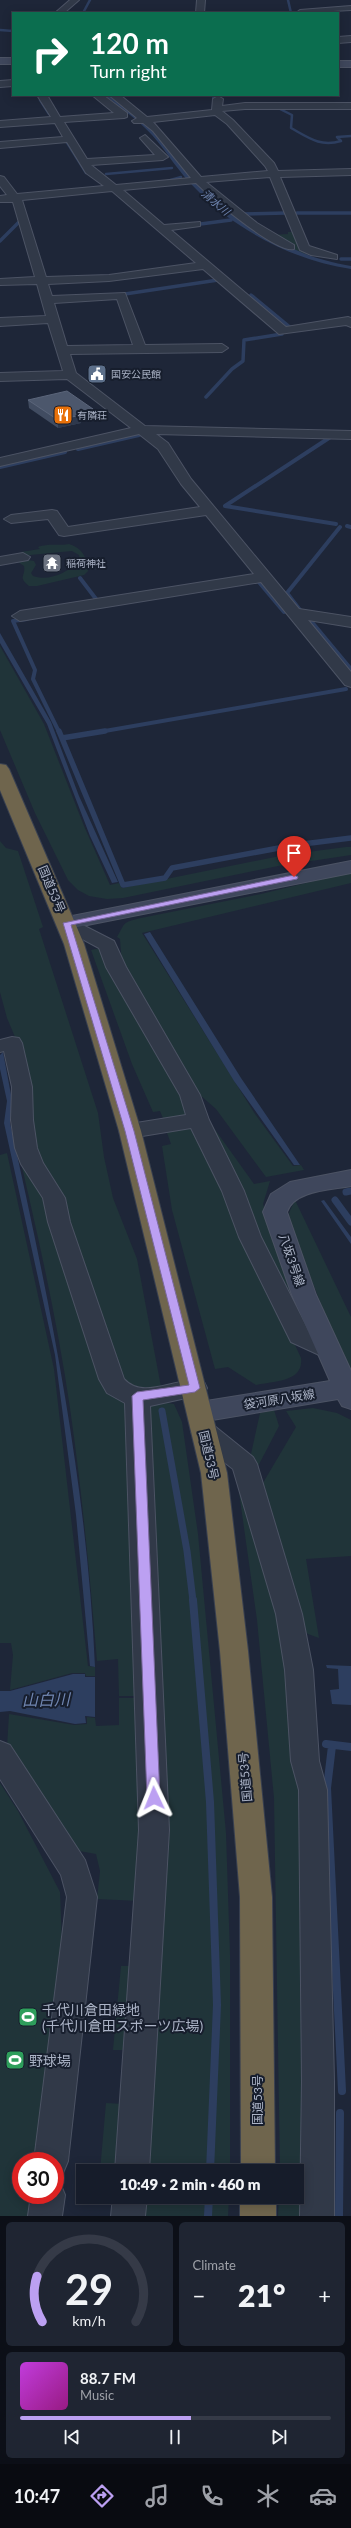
<!DOCTYPE html>
<html lang="en">
<head>
<meta charset="utf-8">
<style>
  body { margin:0; font-family:Lato,"Noto Sans JP",sans-serif; background:#1f2532; color:#f1f3f6; height:100vh; display:flex; flex-direction:column; font-size:15px; white-space:nowrap }
  * { box-sizing:border-box; margin:0 }
  p { font-size:13px; color:#9ea1a8 }
  .icon { flex:none; width:22px; height:22px; fill:none; stroke:currentColor; stroke-width:2; stroke-linecap:round; stroke-linejoin:round }
  .map { position:relative; height:2216px; overflow:hidden }
  .drawer { display:flex; flex-direction:column; gap:6px; padding:6px; background:#0c0f17; flex:1 }
  .drawer>* { flex:none }
  .guide { position:absolute; left:12px; top:12px; width:327px; height:84px; border-radius:0px; box-shadow:0 2px 10px #0003,0 0 0 1px #353a47; background:#0b6e4f; color:#fff; overflow:hidden }
  .speed { position:absolute; left:12px; top:2152px; display:flex; gap:8px; font-size:20px; font-weight:700; text-align:center }
  .speed>* { display:grid; place-content:center; width:52px; height:52px; border-radius:50%; background:#161c2a; box-shadow:0 2px 10px #0003,0 0 0 1px #353a47; line-height:1 }
  .speed .limit { border:6px solid #d22; background:#fff; color:#111 }
  .pin { position:absolute; display:grid; place-items:center; width:34px; height:34px; color:#fff; margin:-41px -17px; border-radius:50% 50% 50% 0; rotate:-45deg; box-shadow:0 0 4px #0007 }
  .pin .icon { rotate:45deg }
  .me { position:absolute; width:44px; margin:-22px; rotate:358deg; stroke-linejoin:round; filter:drop-shadow(0 0 3px #0008) }
  .turn { display:flex; align-items:center; gap:14px; height:84px; padding:0 12px; font-size:18px }
  .turn .icon { width:52px; height:52px; stroke-width:2.5 }
  .turn b { display:block; font-size:28px; line-height:34px }
  .big { font-size:30px; font-weight:800; line-height:1.1 }
  .drawer .card { flex:1; display:flex; flex-direction:column; justify-content:center; gap:6px; min-width:0; padding:0 14px; border-radius:6px; background:#1f2532 }
  .drawer .dial { align-items:center; gap:0 }
  .dial svg { height:104px; overflow:visible; fill:none; stroke:#353a47; stroke-width:7; stroke-linecap:round; text-anchor:middle }
  .dial text { fill:#f1f3f6; stroke:none }
  .song { display:flex; align-items:center; gap:12px }
  .cover { width:48px; height:48px; border-radius:6px; background:linear-gradient(135deg,hsl(290 70% 55%),hsl(310 70% 35%)) }
  .played { height:4px; border-radius:2px; background:linear-gradient(90deg,#bca0f2 55%,#353a47 55%) }
  .keys { display:flex; justify-content:space-around; direction:ltr }
  .heat { display:flex; justify-content:space-between; align-items:center; font-size:22px; direction:ltr }
  .drawer .tiles { flex:1; display:grid; gap:6px; grid-template-columns:1fr 1fr }
  .card:last-child { grid-column:span 2 }
  .trip { position:absolute; left:76px; top:2164px; width:228px; height:40px; border-radius:0px; background:#161c2a; box-shadow:0 2px 10px #0003,0 0 0 1px #353a47; font-weight:800; line-height:40px; text-align:center }
  .tabs { display:flex; height:64px; justify-content:space-around; align-items:center; background:#090b11; color:#9ea1a8 }
  .tabs .icon { width:28px; height:28px }
  .tabs .current { color:#bca0f2 }
  .tabs b { font-size:18px; color:#f1f3f6 }
  .map>svg:first-child { display:block }
</style>
</head>
<body>
<div class="map">
<svg width="351" height="2216" viewBox="0 0 351 2216">
  <rect width="100%" height="100%" fill="#1e2638"/>
  <path fill="#203439" d="M288,232H294L313,254L304,255L270,235L288,234Z
    M69,544C82,548 88,558 88,571L84,575L37,586H29C17,576 26,577 24,566L18,562L21,559L34,561L36,565L31,573L33,576C49,582 69,572 80,560L79,555L72,551L20,556L21,552L40,549L38,547C48,543 59,546 69,544Z
    M0,646L44,724L84,826L110,885L119,883L122,888L285,855L346,847H351V855L278,866L123,898L107,899L89,896L78,890L68,880L35,813L0,730Z
    M0,841L6,848L18,851L43,927L39,929L98,1113L104,1157L113,1198L137,1259L161,1387L142,1390L122,1384L41,1173L18,1044L7,1018L0,992Z
    M351,872V883L142,933L255,1114L293,1166L301,1165L304,1170L266,1177L216,1109L192,1088L122,966L120,939L117,937C126,922 121,923 141,918L261,894Z
    M100,948L181,1089L190,1116L165,1123L160,1111L153,1112L132,1064L91,950Z
    M3,1048L41,1190L125,1402L137,1696H119L118,1659L97,1661C90,1576 82,1492 70,1408C56,1312 34,1218 12,1124L14,1097Z
    M211,1124L254,1184L270,1181L263,1204L301,1327Z
    M195,1126L301,1358C304,1382 274,1381 256,1385L228,1367L215,1369L172,1210L162,1146L171,1144L166,1130Z
    M7,1153L54,1369L88,1666L95,1667V1676H86L85,1673H72L10,1690L13,1655L11,1643H0V1155Z
    M295,1200L351,1317V1370L346,1368L290,1225L289,1213Z
    M159,1402L174,1404L182,1422L198,1534L226,1833L230,1955V2171H146L165,1754L157,1553L147,1407L151,1403Z
    M313,1408L337,1413L351,1420V1556L306,1559L319,1638L308,1634L301,1627L257,1493L296,1427L286,1411Z
    M274,1410L279,1426L255,1472L249,1463L260,1413Z
    M235,1464L283,1624L303,1801L307,2216H278L279,2197H297V2171H280L274,1798L257,1620Z
    M119,1698H138L142,1804L139,1901L97,1899L100,1871L96,1854L68,1849L7,1747L9,1714L74,1725L87,1724V1717L95,1718L96,1726L119,1725Z
    M0,1783L18,1811L60,1892L62,1944L38,2161H21V2195H33L30,2216H0Z
    M121,1966H135L127,2050H113Z
    M106,2103L124,2104L117,2171H100Z
    M144,2197H229L228,2216H143Z"/>
  <path fill="#2d3e5f" d="M104,95C133,95 174,158 193,178C204,189 218,197 230,206C275,240 294,256 351,266V269C295,261 235,230 196,189C179,173 167,152 152,135C137,119 121,108 104,95Z
    M0,633L51,722L79,796L118,882L112,883L90,836L47,724L0,643Z
    M150,932L241,1078L300,1165H294L234,1081L144,934Z
    M3,1052L12,1100L10,1123C50,1303 87,1483 95,1667L90,1666L76,1515L55,1355L4,1123L7,1101L0,1069V1055Z
    M324,1200L351,1237V1244L321,1201Z
    M326,1665L351,1666V1705L332,1704L330,1690L339,1689L338,1669L327,1668Z
    M73,1674H85V1677H95V1717L85,1716L86,1723L75,1724L10,1711L0,1712V1691H10Z"/>
  <g fill="none" stroke-linecap="round" stroke-linejoin="round">
    <path stroke="#2d3e5f" stroke-width="2.5" d="M288,0L291,13
      M83,13L90,0
      M293,13L305,12
      M0,30L13,31
      M213,95L214,107
      M40,100L49,114
      M278,108L292,115L291,128C309,138 320,147 341,141L337,137L351,136
      M66,141L86,173
      M106,174L172,168
      M167,181L181,177"/>
    <path stroke="#2d3e5f" stroke-width="3.5" d="M297,213H351
      M240,214L286,213
      M193,225L231,220
      M0,241L19,222
      M341,259H351
      M125,294L218,280
      M251,295L291,328
      M206,397L232,369L243,361L244,340L282,334L276,329"/>
    <path stroke="#2d3e5f" stroke-width="4" d="M78,449L139,435
      M0,467L65,452
      M225,506L332,436
      M225,506L336,524
      M347,526L351,527
      M80,578L96,599
      M253,582L258,581L284,612
      M300,610L287,593L340,527
      M27,619L13,621L35,670L33,679L59,732
      M311,621L351,669
      M99,732L346,689"/>
    <path stroke="#2d3e5f" stroke-width="5.5" d="M59,731L123,885L165,878L172,868L295,845L351,838
      M62,738L105,731"/>
    <path stroke="#2d3e5f" stroke-width="7" d="M346,1192L351,1191
      M335,1200L351,1222
      M162,1411L187,1551L193,1601"/>
    <path stroke="#2d3e5f" stroke-width="8" d="M193,1600L210,1802L217,2005L210,2171
      M326,1744L351,1747
      M332,1746L327,1788L342,2091
      M208,2216L209,2197
      M339,2216L340,2113"/>
    <g stroke="#4c5364" stroke-width="2">
      <path id="street" d="M70,0H79L64,13H55Z
        M197,0H205L204,13H196Z
        M351,6V10L296,13L300,10Z
        M351,36V42L338,43V37Z
        M13,80V86L0,87V81Z
        M37,95H47L60,117L114,113L92,95H103L127,113V117L124,118L64,122L87,159L155,155L140,138L145,135L168,157L163,160L91,165L116,185L191,178L153,131L143,123H134L132,121L137,118L109,95H120L147,117L212,110L213,99L218,96L223,99L222,106L245,103H351V109H245L222,111L233,120L274,163L278,171L351,169V175L280,177L309,246L337,255V259L311,255L300,250L270,177L206,182L257,223L294,245V249C277,254 210,197 196,183L123,190L164,225L200,222V226L171,230L286,327L348,317L351,318V327L346,325L279,334L203,269L109,281L48,284L52,296L125,293L145,345L222,344L228,348L222,352L70,354L76,373L145,426L351,431V439L156,434L168,443L191,479L299,609L351,617V627L308,620L351,672V687L345,685L261,582L20,621L12,616L20,611L254,574L206,515L64,536L59,535L48,519L11,523L4,519L11,515L52,510L57,511L68,527L200,507L181,484L158,449L139,434L0,466V458L131,428L67,379L0,381V373L63,371L48,323L0,326V318L46,316L37,284L0,285V279L35,277L13,202H0V196L7,195L0,186V176L4,177L17,194L104,186L86,173L67,142L0,148V142L63,137L55,123L0,127V121L51,117ZM215,115L227,124L265,166L268,171L201,177L153,122ZM112,191L196,263L109,275L46,277L22,200ZM117,299L133,345L67,346L54,303Z
        M23,553L30,557L28,560L0,565V557Z
        M67,917L114,941L126,967L200,1095L209,1120L244,1191L261,1237L308,1330L336,1344L340,1350L336,1356L328,1359L291,1342L239,1237L222,1191L191,1128L130,1138L122,1136L119,1131L122,1126L130,1124L186,1115L180,1095L106,967L99,948L60,927L58,923L60,919Z
        M12,1037L19,1038L22,1043L32,1087L33,1120L37,1148L43,1163L65,1198L70,1222L124,1379C145,1402 178,1374 204,1382L207,1388L204,1394L150,1406L169,1830L149,2171H115L139,1830L125,1403L107,1393L99,1379L48,1222L43,1198L21,1164L15,1148L11,1120L12,1087L4,1051L0,1052V1040Z
        M203,1421L212,1424L253,1457L257,1464L302,1614L313,1670L319,1761L327,1790L334,2081V2216H300L302,2081L299,1790L291,1761L285,1670L276,1614L233,1469L194,1438L191,1431L194,1424Z
        M0,1741L10,1745L85,1860L97,1897L68,2161L63,2173L55,2176V2161H34L67,1897L61,1875L0,1779Z
        M55,2181L60,2183L65,2195L62,2216H28L31,2195H55Z
        M113,2197H147L145,2216H111Z"/>
    </g>
    <g stroke="#4c5364" stroke-width="2">
      <path id="secondary" d="M0,58H13V64H0Z
        M338,61H351V67H338Z
        M351,861V873L67,929L60,927L57,923L60,919L67,917Z
        M351,1170V1186C331,1190 294,1190 287,1212L316,1295L351,1371V1409L342,1406L338,1399L200,1422L191,1419L187,1412L191,1405L200,1402L330,1381L292,1295L263,1212L271,1194L290,1182Z"/>
    </g>
    <g stroke="#394050" stroke-width="2">
      <path id="highway" d="M0,764L6,765L9,769L84,944L141,1131L227,1473L248,1651L272,1897L275,2171H241L240,1897L220,1651L201,1473L119,1131L64,944L0,790Z
        M240,2197H276V2216H240Z"/>
    </g>
    <use href="#street" fill="#313948" fill-rule="evenodd"/>
    <use href="#secondary" fill="#3f475c" fill-rule="evenodd"/>
    <use href="#highway" fill="#6f654d" fill-rule="evenodd"/>
  </g>
  <path fill="#414c61" d="M28,400L93,417L81,420V423L58,428L29,408Z"/>
  <path fill="#2e384c" d="M93,409V417L81,420V423L58,428V420L78,413Z"/>
  <path fill="#4c576c" stroke="#5b657a" d="M67,391L93,409L78,413L81,415L58,420L28,400Z"/>
  <path fill="#bca0f2" stroke="#7a689d" d="M294,875L298,877L297,879L71,925L134,1131L200,1388L195,1392L143,1400L160,1798L154,1804L147,1798L132,1396L137,1392L189,1385L125,1131L63,923Z"/>
  <defs>
    <g id="civic-square" transform="scale(1)"><rect x="-9" y="-9" width="18" height="18" rx="4" fill="#5c6f8a" stroke="#171e2d"/><path d="M-.6-6.5H3V-4.5H.6V-3L4-1V1h2V6H-6V1h2V-1L-.6-3ZM-1.2 2.5V6h2.4V2.5Z" fill="#fff"/></g>
    <g id="restaurant-square" transform="scale(1)"><rect x="-9" y="-9" width="18" height="18" rx="4" fill="#e8710a" stroke="#171e2d"/><path d="M-5-6h1v4h1v-4h1v4h1v-4h1v5L-1.5 .5V6h-2V.5L-5-1ZM5-6V6H3V1.5H1.5Q1.5-4 5-6Z" fill="#fff"/></g>
    <g id="temple-square" transform="scale(1)"><rect x="-9" y="-9" width="18" height="18" rx="4" fill="#6b7280" stroke="#171e2d"/><path d="M0-6L5-2H3V0L6.5 2.5H4V6H1.5V3h-3V6H-4V2.5H-6.5L-3 0V-2H-5Z" fill="#fff"/></g>
    <g id="stadium-square" transform="scale(1)"><rect x="-9" y="-9" width="18" height="18" rx="4" fill="#2e9e5b" stroke="#171e2d"/><path d="M0-5a6.5 5 0 1 0 0 10a6.5 5 0 1 0 0-10ZM-3.5-1.8h7v3.6h-7Z" fill="#fff"/></g>
  </defs>
  <g fill-rule="evenodd">
    <use href="#civic-square" x="97" y="374"/>
    <use href="#restaurant-square" x="63" y="415"/>
    <use href="#temple-square" x="52" y="563"/>
    <use href="#stadium-square" x="28" y="2017"/>
    <use href="#stadium-square" x="15" y="2060"/>
  </g>
  <g text-anchor="middle" dominant-baseline="central" stroke-width="4" stroke-linejoin="round" paint-order="stroke">
    <g font-size="10" fill="#abb3c6" stroke="#171e2d" text-anchor="start">
      <text x="111" y="374">国安公民館</text>
      <text x="77" y="415">有隣荘</text>
      <text x="66" y="563">稲荷神社</text>
    </g>
    <g font-size="11" font-style="italic" fill="#7086b1" stroke="#171e2d">
      <text transform="translate(216 202) rotate(40)">清水川</text>
    </g>
    <g font-size="12" fill="#abb3c6" stroke="#171e2d">
      <text transform="translate(52 889) rotate(67)">国道53号</text>
      <text transform="translate(292 1260) rotate(71)">八坂3号線</text>
      <text transform="translate(279 1399) rotate(-9)">袋河原八坂線</text>
      <text transform="translate(209 1455) rotate(77)">国道53号</text>
      <text transform="translate(245 1777) rotate(-95)">国道53号</text>
      <text transform="translate(257 2100) rotate(-90)">国道53号</text>
    </g>
    <g font-size="14" fill="#abb3c6" stroke="#171e2d" text-anchor="start">
      <text x="42" y="2009">千代川倉田緑地<tspan x="42" dy="16">(千代川倉田スポーツ広場)</tspan></text>
      <text x="29" y="2060">野球場</text>
    </g>
    <g font-size="16" font-style="italic" fill="#7086b1" stroke="#171e2d">
      <text transform="translate(46 1699) rotate(-1)">山白川</text>
    </g>
  </g>
</svg>
<div class="speed"><div class="limit">30</div></div>
<div class="pin" style="left:294px;top:877px;background:#d93025"><svg class="icon" aria-label="arrive" viewBox="0 0 24 24"><path d="M6 21V4h12l-3 4 3 4H6"/></svg></div>
<svg class="me" style="left:154px;top:1798px" viewBox="-20 -20 40 40"><path d="M0-17L14 15 0 8-14 15z" fill="#bca0f2" stroke="#fff" stroke-width="4"/></svg>
<div class="trip">10:49 · 2 min · 460 m</div>
<div class="guide">
<div class="turn"><svg class="icon" aria-label="right" viewBox="0 0 24 24"><path d="M7 20v-9h11M14 6l5 5-5 5"/></svg><div><b>120 m</b>Turn right</div></div>
</div>
</div>
<section class="drawer">
<div class="tiles">
<div class="card dial"><svg viewBox="0 0 100 80">
<path d="M14 69A42 42 0 1 1 86 69"/>
<path d="M14 69A42 42 0 0 1 10 34" stroke="#bca0f2"/>
<text x="50" y="56" font-size="32" font-weight="700">29</text>
<text x="50" y="72" font-size="11">km/h</text>
</svg></div>
<div class="card"><p>Climate</p>
<div class="heat"><a>−</a><b class="big">21°</b><a>+</a></div>
</div>
<div class="card">
<div class="song"><i class="cover"></i><div><b>88.7 FM</b><p>Music</p></div></div>
<div class="played"></div>
<div class="keys"><svg class="icon" aria-label="previous" viewBox="0 0 24 24"><path d="M18 5L8 12l10 7zM5 5v14"/></svg><svg class="icon" aria-label="pause" viewBox="0 0 24 24"><path d="M8 5v14M16 5v14"/></svg><svg class="icon" aria-label="next" viewBox="0 0 24 24"><path d="M6 5l10 7-10 7zM19 5v14"/></svg></div>
</div>
</div>
</section>
<nav class="tabs">
<b>10:47</b>
<svg class="icon current" aria-label="directions" viewBox="0 0 24 24"><path d="M12 3l9 9-9 9-9-9zM9 14v-3h6M13 9l2 2-2 2"/></svg>
<svg class="icon" aria-label="music" viewBox="0 0 24 24"><path d="M9 18V5l10-2v13"/><circle cx="6" cy="18" r="3"/><circle cx="16" cy="16" r="3"/></svg>
<svg class="icon" aria-label="phone" viewBox="0 0 24 24"><path d="M5 4h4l2 5-3 2q2 4 5 5l2-3 5 2v4C11 20 4 13 5 4z"/></svg>
<svg class="icon" aria-label="climate" viewBox="0 0 24 24"><path d="M12 3v18M4 7l16 10M4 17L20 7"/></svg>
<svg class="icon" aria-label="car" viewBox="0 0 24 24"><path d="M5 17H2v-5l4-1 3-4h7l3 4 3 1v5h-3M9 17h6M6 11h13"/><circle cx="7" cy="17" r="2"/><circle cx="17" cy="17" r="2"/></svg>
</nav>
</body>
</html>
